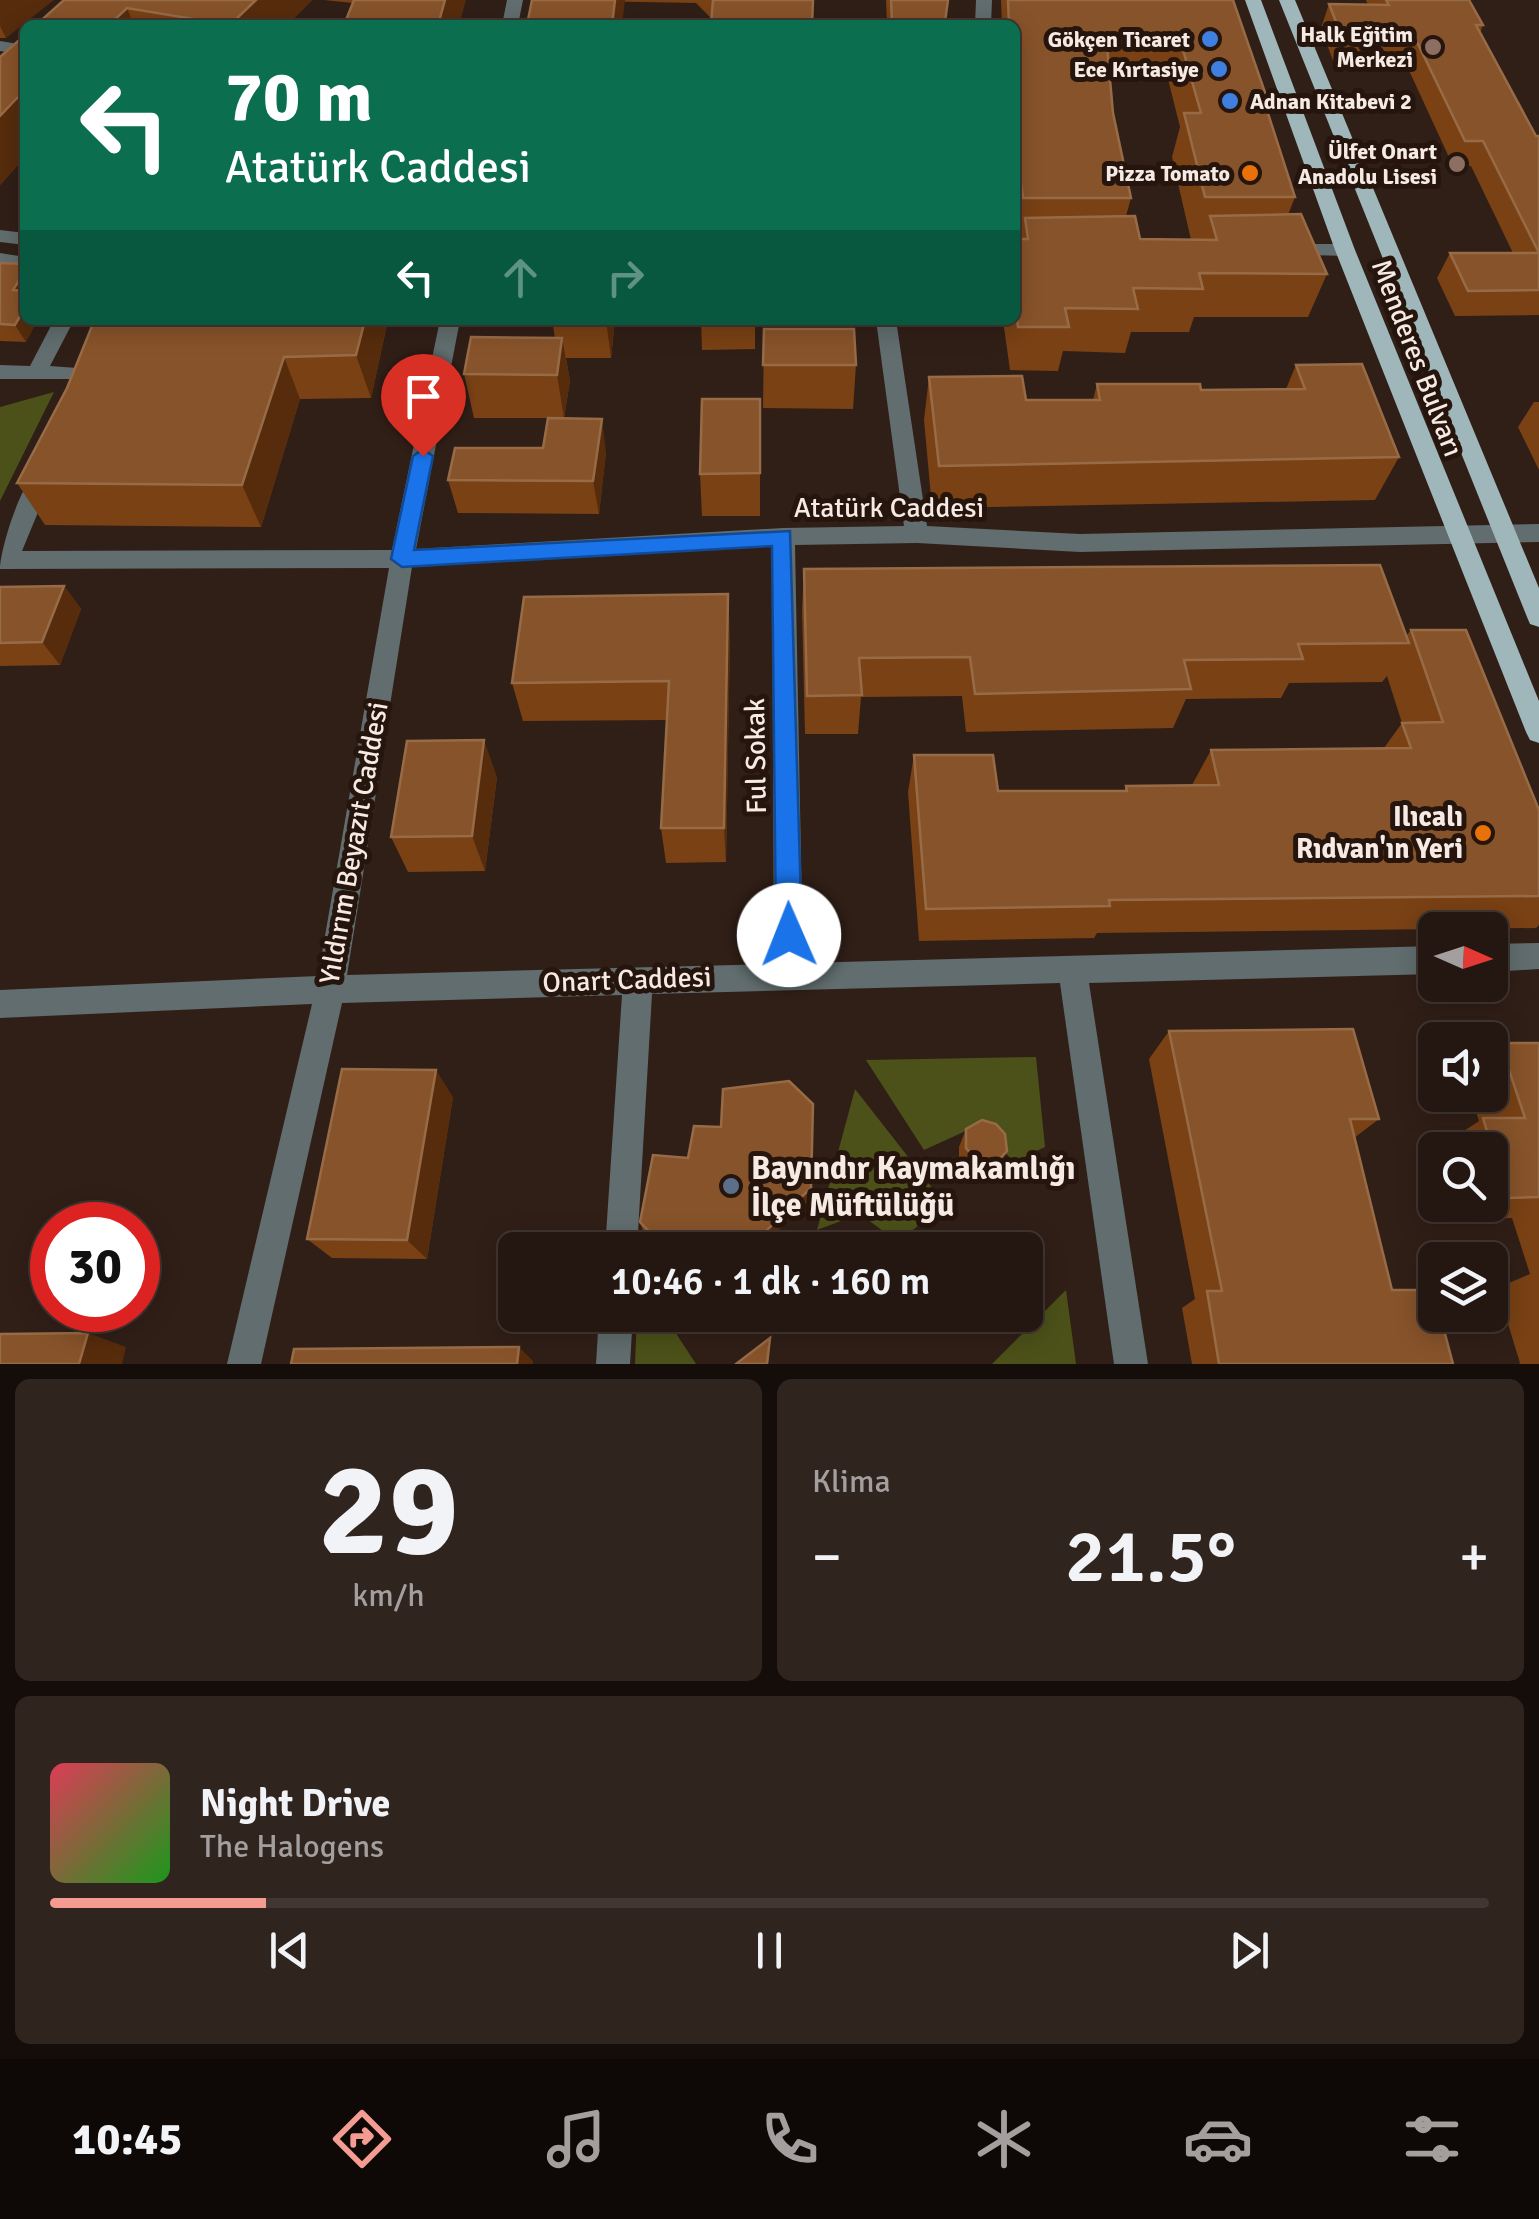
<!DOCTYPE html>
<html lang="tr">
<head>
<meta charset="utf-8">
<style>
  body { margin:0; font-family:Signika,sans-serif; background:#30241f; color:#f1f3f6; height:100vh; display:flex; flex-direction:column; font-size:38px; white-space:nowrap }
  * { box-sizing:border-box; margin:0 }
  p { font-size:32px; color:#a39f9f }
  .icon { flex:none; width:55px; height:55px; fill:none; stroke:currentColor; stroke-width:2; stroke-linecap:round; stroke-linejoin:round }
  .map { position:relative; height:1364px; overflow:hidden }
  .panel { display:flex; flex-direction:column; gap:15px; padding:15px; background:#140d09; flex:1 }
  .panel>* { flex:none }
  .banner { position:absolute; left:20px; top:20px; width:1000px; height:305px; border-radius:15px; box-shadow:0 5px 25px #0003,0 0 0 2px #413631; background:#0b6e4f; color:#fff; overflow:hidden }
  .needle { width:65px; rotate:93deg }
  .fabs { position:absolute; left:1418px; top:912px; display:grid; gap:20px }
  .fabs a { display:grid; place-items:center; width:90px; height:90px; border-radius:15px; background:#241711; box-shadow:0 5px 25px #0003,0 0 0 2px #413631; font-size:50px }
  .speed { position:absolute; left:30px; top:1202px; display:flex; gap:20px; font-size:50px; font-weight:700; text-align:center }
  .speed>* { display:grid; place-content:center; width:130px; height:130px; border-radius:50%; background:#241711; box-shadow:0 5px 25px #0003,0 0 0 2px #413631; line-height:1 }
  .speed .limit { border:15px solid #d22; background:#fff; color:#111 }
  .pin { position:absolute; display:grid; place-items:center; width:85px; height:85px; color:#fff; margin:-102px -42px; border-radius:50% 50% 50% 0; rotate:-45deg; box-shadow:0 0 10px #0007 }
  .pin .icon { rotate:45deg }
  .me { position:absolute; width:110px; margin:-55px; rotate:359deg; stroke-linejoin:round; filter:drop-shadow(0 0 8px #0008) }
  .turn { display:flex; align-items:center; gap:35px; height:210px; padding:0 40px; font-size:45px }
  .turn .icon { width:130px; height:130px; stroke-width:2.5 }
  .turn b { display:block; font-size:70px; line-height:85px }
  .lanes { display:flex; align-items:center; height:95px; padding:0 40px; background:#0003; justify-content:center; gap:50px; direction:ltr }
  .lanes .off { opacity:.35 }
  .big { font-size:75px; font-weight:600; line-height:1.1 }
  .panel .card { flex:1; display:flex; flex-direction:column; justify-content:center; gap:15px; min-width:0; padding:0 35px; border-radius:15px; background:#30241f }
  .panel .dial { align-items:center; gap:0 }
  .dial b { font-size:130px; line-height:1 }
  .song { display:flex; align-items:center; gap:30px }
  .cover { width:120px; height:120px; border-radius:15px; background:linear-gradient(135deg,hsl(350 70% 55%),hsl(120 70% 35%)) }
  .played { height:10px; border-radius:5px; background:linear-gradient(90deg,#f59c92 15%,#413631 15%) }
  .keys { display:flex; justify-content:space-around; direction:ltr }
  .heat { display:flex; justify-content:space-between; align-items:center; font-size:55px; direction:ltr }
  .panel .tiles { flex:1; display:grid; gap:15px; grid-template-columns:1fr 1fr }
  .card:last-child { grid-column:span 2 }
  .trip { position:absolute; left:498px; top:1232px; width:545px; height:100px; border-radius:15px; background:#241711; box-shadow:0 5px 25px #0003,0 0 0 2px #413631; font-weight:600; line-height:100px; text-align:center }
  .dock { display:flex; height:160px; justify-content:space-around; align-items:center; background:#0e0907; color:#a39f9f }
  .dock .icon { width:70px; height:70px }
  .dock .on { color:#f59c92 }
  .dock b { font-size:45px; color:#f1f3f6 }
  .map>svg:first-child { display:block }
</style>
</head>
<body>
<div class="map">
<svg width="1539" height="1364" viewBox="0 0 1539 1364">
  <rect width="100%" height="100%" fill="#301f17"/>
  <path fill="#4c5119" d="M54,392L0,501V407Z
    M1036,1057L1045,1147L1014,1162L979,1125L924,1150L866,1060Z
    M855,1089L945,1204L898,1242L860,1214L817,1230Z
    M1066,1290L1076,1364H992Z
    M637,1315H664L696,1364H635Z"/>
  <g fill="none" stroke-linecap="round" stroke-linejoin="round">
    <path fill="#616d6e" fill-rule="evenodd" d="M507,0H523L518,25H502Z
      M976,0H992L991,25H975Z
      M0,41L25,45V55L0,51Z
      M0,230L25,233V245L0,242Z
      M1285,244H1345L1355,250L1345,256L1278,254L1275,250Z
      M0,253L25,257V269L0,265Z
      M54,320H74L50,366L91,369L94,374L91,379H0V365L30,366Z
      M440,320H460L416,549L783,528L904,526L876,320H896L927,526L1080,534L1539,524V542L1080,552L917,543L795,545L803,963L1435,946V974L1089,983L1148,1364H1114L1060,983L652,994L637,1250H605L622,995L342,1003L261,1364H227L312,1004L0,1018V990L318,976L389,568L0,569C0,549 23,474 42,468L53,476L22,551L392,550ZM772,546L774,964L347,975L412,567Z
      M1539,943V969L1490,972V944Z
      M599,1315H633L630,1364H596Z"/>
    <path fill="#9fb6ba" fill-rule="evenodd" d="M1245,0H1261L1355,250L1539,701V743L1530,740L1526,732L1335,250Z
      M1279,0H1295L1539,588V627L1530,624L1527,617Z"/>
  </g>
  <path fill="#794114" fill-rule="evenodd" d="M0,0L6,38H0Z
    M64,0H312L287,25H36Z
    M324,0H466L353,3Z
    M532,0H813L711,18L696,3Z
    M886,0H948L945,25H887Z
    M1001,0H1233L1269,104L1267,110L1295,197L1288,215L1327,274L1308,317H1194L1189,332H1131L1125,353L1063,351L1058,371L1010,370L1003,320H1015V25H1002ZM1110,78L1168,79L1180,127L1172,157L1191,240L1140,239L1126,216L1131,198L1113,113Z
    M1366,0H1469L1483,25L1480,33L1536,136H1539V315L1455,316L1437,278L1450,253H1513L1471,166H1453L1407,66H1335L1321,28L1329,4L1368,5Z
    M25,35V157L0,185V57Z
    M0,263L26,342L0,341Z
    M99,320H388L371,398L300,399L261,527L45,525L17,483L67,388Z
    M552,320H615L611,358H566L570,381L564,418H474L464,374L555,338Z
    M701,320H755V349L702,350Z
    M764,329L856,365L853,409L763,408Z
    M1296,365L1399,457L1375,500L932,508L924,420L929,377L1026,400H1093L1097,384L1201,390L1286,389Z
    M760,399V516H702L700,474Z
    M1534,402H1539V470L1518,427Z
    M606,452L599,514L458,513L448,480Z
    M804,569L1406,636L1411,630L1539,810V925L1536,928L1097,933L1094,938L919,941L908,792L914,755L998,791H1124L1126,786L1192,785L1211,750L1384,748L1402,723L1387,676L1382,682L1289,683L1281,698L1186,699L1173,728L966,732L962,696L861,697L858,734H805L802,610Z
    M64,586L81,609L60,665L0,666V587Z
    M730,635L726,862L666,863L661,828L667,720L523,721L512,683Z
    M497,777L485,871L408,872L391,837Z
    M1169,1031L1379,1119L1354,1138L1392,1290L1453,1364H1192L1182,1308L1195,1299L1149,1059Z
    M1500,1043H1539V1364H1519L1520,1363L1497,1288L1530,1274L1512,1218L1468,1219L1464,1205H1490V1150H1448L1446,1143L1479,1121L1471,1095H1490V1051Z
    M453,1097L427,1259L332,1258L307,1239Z
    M966,1129L1007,1151L998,1168L987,1180L968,1177L959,1165V1147Z
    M811,1188L809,1200L758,1250H660L644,1234L640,1222Z
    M805,1315H878L882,1321L877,1332L804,1322Z"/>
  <path fill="#562c0c" d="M0,0H54L6,38L0,26Z
    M256,0H312L287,25H230Z
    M445,0H466L459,25H438Z
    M615,0H625L622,25H612Z
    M127,8L134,25H109Z
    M17,98L25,115V157L0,185V116Z
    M25,271V305L13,290Z
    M25,308V320H38L26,342L15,325Z
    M365,320H388L371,398L356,355Z
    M606,320H615L611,358Z
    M562,338L570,381L564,418L557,375Z
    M284,357L300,399L261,527L242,485Z
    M602,419L606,452L599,514L593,481Z
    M64,586L81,609L60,665L42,642Z
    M728,594L730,635L726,862L724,828Z
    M484,740L497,777L485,871L472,836Z
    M436,1070L453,1097L427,1259L407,1240Z
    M1007,1151L998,1168L987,1180L996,1163Z
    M811,1188L809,1200L758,1250H746Z
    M88,1333L126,1347L122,1364H79Z
    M519,1347L533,1361V1364H517Z"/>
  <path fill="#87532a" stroke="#986b47" stroke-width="2.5" d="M64,0H256L230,25L127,8L109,25H36Z
    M354,0H445L438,25H344Z
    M532,0H615L612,25H527Z
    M713,0H813L812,25H711Z
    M891,0H948L945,22H892Z
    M1008,0H1233L1269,104H1265L1295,197H1205L1184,113H1201L1179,36L1106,34L1113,113L1131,198H1023L1015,139V25H1009Z
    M1386,0H1469L1483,25H1476L1536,136H1539V290L1468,291L1450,253H1539L1483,141H1465L1417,42H1344L1329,4L1389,5Z
    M25,35V98H17L0,116V57Z
    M1301,214L1327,274L1199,273L1203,289L1133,288L1138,309L1065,308L1069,327H1018L1015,303V239H1028L1025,218L1135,216L1140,239L1217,240L1210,216Z
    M0,263L25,264V271L13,290L25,291V308L15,325L0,324Z
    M99,320H365L356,355L284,357L242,485L17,483L67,388L94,321Z
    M764,329H854L856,365H763Z
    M471,337L562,338L557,375L464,374Z
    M1362,364L1399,457L939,466L929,377L1022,376L1026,400H1100L1097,384H1200L1201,390L1305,389L1296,365Z
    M702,399H760V473L700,474Z
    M548,418L602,419L593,481L448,480L455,448H543Z
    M1380,565L1409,643L1298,644L1303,659L1184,660L1191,689L975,694L970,657L859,658L862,695L807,696L804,569Z
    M64,586L42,642L0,643V587Z
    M728,594L724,828H661L669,681L512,683L524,597Z
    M1411,630H1466L1539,810V896L1109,900L1110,906L926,909L914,755H993L998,791H1127L1126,786L1219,785L1211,750L1411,748L1402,723L1443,722Z
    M484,740L472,836L391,837L407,741Z
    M1353,1029L1379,1119H1350L1392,1290H1433L1435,1298V1315H1440L1453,1364H1219L1207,1291H1222L1169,1031Z
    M1500,1043H1539V1197L1507,1198L1483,1118H1525Z
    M342,1069L436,1070L407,1240L307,1239Z
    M789,1081L813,1104L811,1188L746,1250H714L661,1244L640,1222L653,1155L688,1158L694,1126L721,1127L723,1089Z
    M982,1120L996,1124L1005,1134L1007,1151L996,1163L976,1160L966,1148V1129Z
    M840,1315H878L882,1321Z
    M88,1333L79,1364H0V1334Z
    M770,1338L767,1364H736Z
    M519,1347L517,1364H291L294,1349Z"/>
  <path fill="#1a73e8" stroke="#114b97" stroke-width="2.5" d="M423,449L433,456L414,550L790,531L802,935L798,943L789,947L780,943L776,935L772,546L402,567L391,559L413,456Z"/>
  <g fill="#3f7fe0" stroke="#26150d" stroke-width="4">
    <circle cx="1210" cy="39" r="10"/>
    <circle cx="1219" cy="69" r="10"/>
    <circle cx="1230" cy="101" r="10"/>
  </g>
  <g fill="#8d6e63" stroke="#26150d" stroke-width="4">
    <circle cx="1433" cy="47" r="10"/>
    <circle cx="1457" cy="164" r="10"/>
  </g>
  <g fill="#e8710a" stroke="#26150d" stroke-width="4">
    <circle cx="1250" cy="173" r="10"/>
    <circle cx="1483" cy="833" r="10"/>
  </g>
  <circle fill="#5c6f8a" stroke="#26150d" stroke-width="4" cx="731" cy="1186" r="10"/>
  <g text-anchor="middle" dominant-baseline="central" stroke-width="10" stroke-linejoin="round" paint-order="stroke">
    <g font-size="22" font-weight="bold" fill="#f6eae4" stroke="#26150d" text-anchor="end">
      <text x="1413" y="34">Halk Eğitim<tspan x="1413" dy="25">Merkezi</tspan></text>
      <text x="1190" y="39">Gökçen Ticaret</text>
      <text x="1199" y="69">Ece Kırtasiye</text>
      <text x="1250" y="101" text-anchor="start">Adnan Kitabevi 2</text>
      <text x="1437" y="151">Ülfet Onart<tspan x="1437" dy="25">Anadolu Lisesi</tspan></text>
      <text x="1230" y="173">Pizza Tomato</text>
    </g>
    <g font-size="28" fill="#f6eae4" stroke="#26150d">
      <text transform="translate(1417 358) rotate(69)">Menderes Bulvarı</text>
      <text x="889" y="508">Atatürk Caddesi</text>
      <text transform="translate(756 756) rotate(-91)">Ful Sokak</text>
      <text transform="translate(354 843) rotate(-80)">Yıldırım Beyazıt Caddesi</text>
      <text transform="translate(627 980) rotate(-2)">Onart Caddesi</text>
    </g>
    <g font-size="28" font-weight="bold" fill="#f6eae4" stroke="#26150d" text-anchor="end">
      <text x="1463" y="817">Ilıcalı<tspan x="1463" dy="32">Rıdvan'ın Yeri</tspan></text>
    </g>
    <g font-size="32" font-weight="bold" fill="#f6eae4" stroke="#26150d" text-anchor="start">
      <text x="751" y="1168">Bayındır Kaymakamlığı<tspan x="751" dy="37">İlçe Müftülüğü</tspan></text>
    </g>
  </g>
</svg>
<div class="fabs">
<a><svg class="needle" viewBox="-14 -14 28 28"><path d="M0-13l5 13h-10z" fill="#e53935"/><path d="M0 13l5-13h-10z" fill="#a39f9f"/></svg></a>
<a><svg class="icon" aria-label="sound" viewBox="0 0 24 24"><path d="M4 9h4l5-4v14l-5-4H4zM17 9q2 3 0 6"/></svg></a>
<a><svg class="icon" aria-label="search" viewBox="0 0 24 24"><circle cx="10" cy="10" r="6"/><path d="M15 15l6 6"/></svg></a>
<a><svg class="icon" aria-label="layers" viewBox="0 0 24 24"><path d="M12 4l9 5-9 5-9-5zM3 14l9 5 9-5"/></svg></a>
</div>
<div class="speed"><div class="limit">30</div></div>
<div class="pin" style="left:423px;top:456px;background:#d93025"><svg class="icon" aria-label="arrive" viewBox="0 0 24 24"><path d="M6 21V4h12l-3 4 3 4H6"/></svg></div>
<svg class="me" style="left:789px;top:935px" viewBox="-20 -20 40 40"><circle r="19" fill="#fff"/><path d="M0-13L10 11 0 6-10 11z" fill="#1a73e8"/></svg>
<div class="trip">10:46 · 1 dk · 160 m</div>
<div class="banner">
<div class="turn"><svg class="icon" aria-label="left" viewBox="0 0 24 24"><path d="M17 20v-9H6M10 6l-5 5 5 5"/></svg><div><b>70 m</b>Atatürk Caddesi</div></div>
<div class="lanes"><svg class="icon" aria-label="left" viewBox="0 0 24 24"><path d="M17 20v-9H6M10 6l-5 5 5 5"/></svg><svg class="icon off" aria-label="ahead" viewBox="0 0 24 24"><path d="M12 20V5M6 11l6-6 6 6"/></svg><svg class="icon off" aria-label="right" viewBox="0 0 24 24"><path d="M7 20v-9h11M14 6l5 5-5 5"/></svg></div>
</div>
</div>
<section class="panel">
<div class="tiles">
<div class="card dial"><b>29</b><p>km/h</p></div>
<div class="card"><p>Klima</p>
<div class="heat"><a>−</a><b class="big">21.5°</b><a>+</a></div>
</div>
<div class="card">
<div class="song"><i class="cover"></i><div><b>Night Drive</b><p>The Halogens</p></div></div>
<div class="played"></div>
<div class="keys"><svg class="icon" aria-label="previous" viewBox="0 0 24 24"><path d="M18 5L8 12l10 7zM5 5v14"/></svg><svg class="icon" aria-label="pause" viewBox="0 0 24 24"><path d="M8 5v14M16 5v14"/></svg><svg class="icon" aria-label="next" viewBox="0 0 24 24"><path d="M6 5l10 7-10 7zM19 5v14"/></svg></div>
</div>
</div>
</section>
<nav class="dock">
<b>10:45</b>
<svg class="icon on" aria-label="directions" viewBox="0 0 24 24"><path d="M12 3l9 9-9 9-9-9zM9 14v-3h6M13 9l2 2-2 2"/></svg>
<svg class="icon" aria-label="music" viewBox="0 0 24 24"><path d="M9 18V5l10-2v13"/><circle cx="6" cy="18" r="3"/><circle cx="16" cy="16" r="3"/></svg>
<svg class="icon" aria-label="phone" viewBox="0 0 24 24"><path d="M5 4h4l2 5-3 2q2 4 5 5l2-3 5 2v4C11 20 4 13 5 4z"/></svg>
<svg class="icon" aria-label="climate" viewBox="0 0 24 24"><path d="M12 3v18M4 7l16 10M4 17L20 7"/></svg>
<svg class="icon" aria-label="car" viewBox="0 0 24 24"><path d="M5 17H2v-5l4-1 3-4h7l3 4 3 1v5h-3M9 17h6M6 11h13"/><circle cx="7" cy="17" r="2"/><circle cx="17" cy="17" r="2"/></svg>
<svg class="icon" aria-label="filters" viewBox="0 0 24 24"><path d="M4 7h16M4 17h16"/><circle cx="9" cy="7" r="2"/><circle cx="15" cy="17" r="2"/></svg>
</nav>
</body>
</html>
